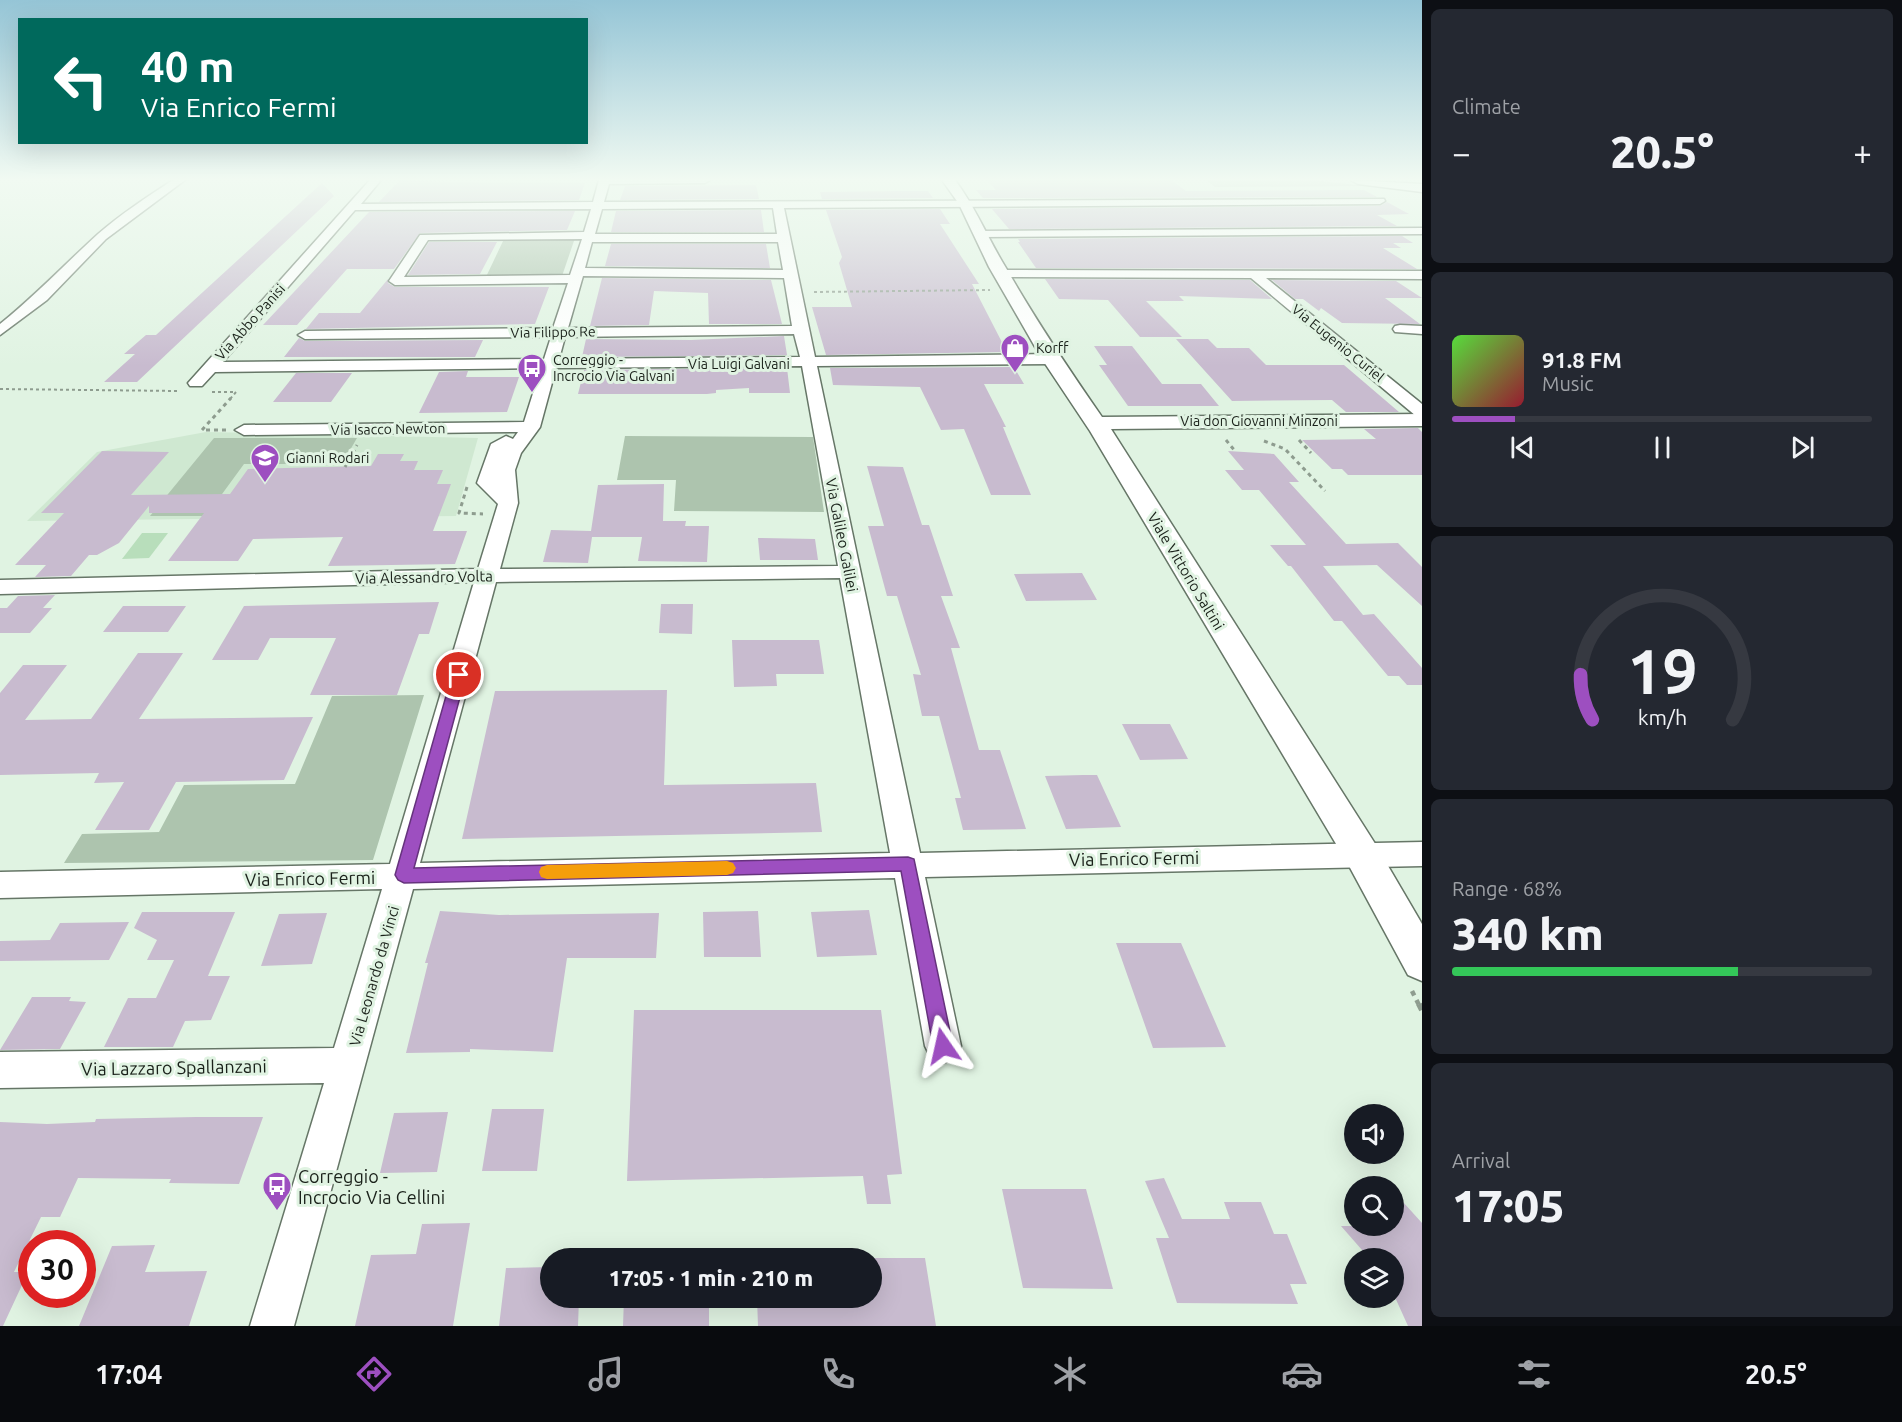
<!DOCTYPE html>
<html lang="en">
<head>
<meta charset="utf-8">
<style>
  body { margin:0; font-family:Ubuntu,sans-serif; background:#242831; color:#f1f3f6; height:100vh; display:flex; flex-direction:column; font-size:22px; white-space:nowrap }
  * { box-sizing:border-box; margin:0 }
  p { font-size:20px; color:#9ea1a6 }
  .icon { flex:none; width:33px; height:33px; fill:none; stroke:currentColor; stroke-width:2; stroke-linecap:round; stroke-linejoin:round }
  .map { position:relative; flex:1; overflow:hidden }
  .side { display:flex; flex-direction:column; gap:9px; padding:9px; background:#0d0f14; width:480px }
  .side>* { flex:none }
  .guide { position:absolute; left:18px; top:18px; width:570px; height:126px; border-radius:0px; box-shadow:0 6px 24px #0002; background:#00695c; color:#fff; overflow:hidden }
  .buttons { position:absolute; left:1344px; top:1104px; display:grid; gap:12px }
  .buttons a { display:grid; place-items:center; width:60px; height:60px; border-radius:50%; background:#171b24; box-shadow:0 6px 24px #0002; font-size:30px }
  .speed { position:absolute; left:18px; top:1230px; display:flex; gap:12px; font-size:30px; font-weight:700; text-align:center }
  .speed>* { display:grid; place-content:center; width:78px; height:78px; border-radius:50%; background:#171b24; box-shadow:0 6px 24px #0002; line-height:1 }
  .speed .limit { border:9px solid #d22; background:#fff; color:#111 }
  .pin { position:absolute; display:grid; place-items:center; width:51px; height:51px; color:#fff; margin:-26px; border:3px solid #fff; border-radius:50%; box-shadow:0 2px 6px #0007 }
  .me { position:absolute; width:66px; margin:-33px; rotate:349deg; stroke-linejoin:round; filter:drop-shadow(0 0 4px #0008) }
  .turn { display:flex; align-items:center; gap:21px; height:126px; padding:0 24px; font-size:27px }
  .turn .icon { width:78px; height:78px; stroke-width:2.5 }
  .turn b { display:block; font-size:42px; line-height:51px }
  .big { font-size:45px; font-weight:800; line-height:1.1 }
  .side .widget { flex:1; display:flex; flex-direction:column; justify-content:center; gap:9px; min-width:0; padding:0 21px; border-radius:9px; background:#242831 }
  .side .dial { align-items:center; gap:0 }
  .dial svg { height:156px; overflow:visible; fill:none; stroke:#363941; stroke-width:7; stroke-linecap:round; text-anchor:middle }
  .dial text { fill:#f1f3f6; stroke:none }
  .song { display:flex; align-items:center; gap:18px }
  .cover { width:72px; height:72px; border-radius:9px; background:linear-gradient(135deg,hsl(110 70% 55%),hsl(350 70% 35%)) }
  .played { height:6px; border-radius:3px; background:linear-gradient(90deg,#9d4fc0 15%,#363941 15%) }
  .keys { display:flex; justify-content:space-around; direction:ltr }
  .heat { display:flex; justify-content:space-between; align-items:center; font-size:33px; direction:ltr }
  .charge { height:9px; border-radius:4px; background:linear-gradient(90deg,#34c759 68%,#363941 0) }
  .trip { position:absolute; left:540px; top:1248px; width:342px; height:60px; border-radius:30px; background:#171b24; box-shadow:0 6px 24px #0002; font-weight:800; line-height:60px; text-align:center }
  .tabs { display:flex; height:96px; justify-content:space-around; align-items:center; background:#090b0e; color:#9ea1a6 }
  .tabs .icon { width:42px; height:42px }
  .tabs .current { color:#9d4fc0 }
  .tabs b { font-size:27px; color:#f1f3f6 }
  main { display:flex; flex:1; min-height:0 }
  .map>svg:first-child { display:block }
</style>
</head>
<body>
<main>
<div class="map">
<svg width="1422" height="1326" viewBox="0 0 1422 1326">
  <rect width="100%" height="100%" fill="#e0f3e2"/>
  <path fill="#cfe8d1" d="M206,432L478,438L456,516L27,521L97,452Z"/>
  <path fill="#adc4ae" d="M1206,180H1313L1365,186L1215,187Z
    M575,238L561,279H485L504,239Z
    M625,436L813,437L824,512L674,511L676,480H617Z
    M214,438H357L342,464H244L206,516H150Z
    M424,695L373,860L64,863L82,834L159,832L184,785L295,784L332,696Z"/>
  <path fill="#b8debb" d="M142,533H168L149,558L122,559Z"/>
  <path fill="#c8bbcf" d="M400,180L452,182L585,183L579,200L379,202Z
    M987,180H1171L1186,191L1364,190L1377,197L983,198L976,190H996Z
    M322,183L334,196L137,382H104L135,354H124L146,335H156Z
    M756,185L759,199L620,200L625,186Z
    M902,191H928L933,198L822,199L820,192Z
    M1387,202L1409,214L1377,215L1397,226L1009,229L992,209L1380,206Z
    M940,209L950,224H940L979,284H972L1007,352L826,355L812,307H852L839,263L842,257L826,210Z
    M761,210L764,232H611L616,211Z
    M575,211L567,230L420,233L394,269H347L297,325H263L369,212Z
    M1402,236L1413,243H1393L1401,248H1383L1417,269L1036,268L1018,242H1020L1018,239Z
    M429,242H497L480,274L408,275Z
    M611,244H766L770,268L605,266Z
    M602,278L771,280L782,324H709L708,293L654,291L649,325L590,326Z
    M388,279V283L395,287H549L535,324L306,329L319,313H360Z
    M1045,279L1250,280L1272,299L1179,296L1184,301H1146L1182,337H1140L1108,300L1059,299Z
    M1272,280L1396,281L1422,298H1385L1420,324L1342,323L1321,308L1319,311L1303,299H1295Z
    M784,336L787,355L582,357L586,339L691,340Z
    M299,338L305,341L483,340L475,357H284Z
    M1176,339H1208L1217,348H1249L1266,365H1344L1399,412H1346L1332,400L1232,401Z
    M1094,346H1132L1162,384H1201L1219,406H1128L1099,365H1107Z
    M1014,367L1024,384H984L1006,427H1003L1031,495H991L964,429L941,430L920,387L833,385L830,368Z
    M787,368L790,393H749V388L716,390V393L707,394H578L584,370Z
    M468,371L466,377H519L507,412L419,413L439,372Z
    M296,373H352L331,402H273Z
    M1418,428L1422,432V475H1348L1342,469H1332L1302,440L1376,439L1364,429Z
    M102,451L169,452L131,495L230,494L248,469L371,466L378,454H404L400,461H418L414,470H443L437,484H451L433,531H467L455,564L328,566L343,537L253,539L238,561H168L204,513H149V506L119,543L97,555H89L71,576L35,577L46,565H15L64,513H41Z
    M1228,451L1274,454L1299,482H1289L1346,544L1398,543L1422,567V606L1377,565L1323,566L1363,615L1374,614L1422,668V685H1407L1399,676H1388L1342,621H1334L1291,566H1288L1270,545H1306L1259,490H1242L1225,470H1244Z
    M867,466L903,467L922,525H929L953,596H941L960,648H951L979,750H1000L1026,829L963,830L955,798H961L939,716H922L913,674L921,675L897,596H887L868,526H884Z
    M664,484L663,521H686L685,526H709L707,562L638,561L642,537H592L588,563L543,562L551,530L591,531L598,485Z
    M758,538L815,539L818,560H760Z
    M1082,573L1097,600L1026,601L1014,574Z
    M55,595L43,608H52L30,633H0V608H7L18,596Z
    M439,602L429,634H419L397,695H310L336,638H270L258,660H212L244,606Z
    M661,604H693L692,634L659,633Z
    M123,606H186L168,632H103Z
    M732,640H819L824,674H776L777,686L734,687Z
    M138,653H183L139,719L313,717L284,780L176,782L149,830H95L124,782L94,783L99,773L0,775V693L23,665H67L25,720L91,719Z
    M667,690L664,785L816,783L822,832L462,839L495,691Z
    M1122,724H1170L1188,759L1140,760Z
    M1083,775H1097L1121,827L1066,829L1045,776Z
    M869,910L877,955L817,957L811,912Z
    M440,911L499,915L659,913L656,958H567L553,1052L470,1049V1052L406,1053L428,963H425Z
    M758,911L761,957H704L703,912Z
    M142,912H235L208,976H230L211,1020L185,1021L173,1047H104L128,998H156L174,960H147L157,940L134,928Z
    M327,913L312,964L261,966L279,914Z
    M129,922L109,960L0,961V941L50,940L60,923Z
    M1116,943H1181L1226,1047L1153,1048Z
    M32,997H71L69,1001L86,1002L60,1049L0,1050Z
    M634,1010H881L902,1174L887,1175L891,1204H867L863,1176L627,1181Z
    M492,1109H544L537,1171H482Z
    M448,1112L437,1172L380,1173L394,1113Z
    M196,1117H263L239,1184L169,1183L171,1179L78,1178L60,1217H41L14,1272H28L3,1326H0V1122L47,1124L95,1122L96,1119Z
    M1164,1178L1182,1219H1230L1224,1202H1261L1274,1234H1287L1307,1284H1290L1298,1304L1177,1303L1156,1238H1169L1145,1181Z
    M1002,1189H1086L1113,1289L1023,1288Z
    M1394,1192L1422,1223V1326H1408L1394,1295V1258H1369L1341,1226H1394Z
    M470,1223L453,1326H355L371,1255L416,1254L422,1224Z
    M155,1245L145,1272L207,1271L189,1326H79L112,1246Z
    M872,1258H925L936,1326H758L757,1298H872Z
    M550,1267V1298H579L578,1326H499L506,1268Z
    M624,1298H709V1326H623Z"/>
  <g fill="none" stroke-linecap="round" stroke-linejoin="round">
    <g stroke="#667667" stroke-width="3">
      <path id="minor" d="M173,180H185L106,239L47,300L0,335V324C35,296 65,264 98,234C121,214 147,197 173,180Z
        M370,180H381L361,204L593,202L599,180H710L705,183L609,184L604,202L1384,199L1385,201L1380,204L784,208L815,357L1052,354L1060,359L1052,364L817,366L920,853L1422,842V866L925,877L961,1046L955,1058L943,1063L931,1058L925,1046L895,878L413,889L294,1326H250L324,1083L0,1088V1052L334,1048L382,889L0,898V872L390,864L474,582L0,594V580L478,569L498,504L477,483L491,444L506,436L513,439L518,432L244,435L235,430L244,425L524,422L541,368L215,372L202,386H190L188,383ZM773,208L777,234H595L602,209ZM591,209L584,232L420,235L389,281L395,285L568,283L553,328L305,331L298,335L305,339L551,337L544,359L223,362L355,210ZM582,239L570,275L404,277L428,240ZM592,242H778L783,270L585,268ZM583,276L784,278L792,326L568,328ZM794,334L800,357L559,359L565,337ZM802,366L838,566L500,569L518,503L515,470L521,453L540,427L556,368ZM840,578L890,853L420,863L496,582Z
        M1422,228V234L981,237L975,234L981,231Z
        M1001,270L1422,271V279L1266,278L1422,404V417L1416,416L1251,278L996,277L995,274Z
        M1400,325L1422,326V334L1395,332L1393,329L1395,326Z"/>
    </g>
    <g stroke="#667667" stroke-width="3">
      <path id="tertiary" d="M942,180H955C976,208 988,239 1006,268C1035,319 1068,368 1102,417L1422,414V426L1111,429L1374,842L1422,924V981L1408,975L1348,864L1090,431L1042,359L989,267L959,204Z"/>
    </g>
    <g stroke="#667667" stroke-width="3">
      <path id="secondary" d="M1351,180L1422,184V192L1358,184Z"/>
    </g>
    <path stroke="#8e9c8f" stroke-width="2" stroke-dasharray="3 3" stroke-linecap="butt" d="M814,292L990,290
      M0,389L178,391
      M212,392H236L230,399"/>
    <path stroke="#8e9c8f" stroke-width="3" stroke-dasharray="4 4" stroke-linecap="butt" d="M226,430H202L231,398
      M1226,440L1235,451
      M1299,440L1311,453
      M1264,441L1285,449L1325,491
      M345,467L357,445
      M467,487L459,513L483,514"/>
    <path stroke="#8e9c8f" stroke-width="4.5" stroke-dasharray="5 5" stroke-linecap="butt" d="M1412,991L1419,1005"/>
    <path stroke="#8e9c8f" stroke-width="6" stroke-dasharray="8 8" stroke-linecap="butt" d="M1419,1004L1422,1010"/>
    <use href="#minor" fill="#fff" fill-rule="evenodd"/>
    <use href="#tertiary" fill="#fff" fill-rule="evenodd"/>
    <use href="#secondary" fill="#fff" fill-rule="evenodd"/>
  </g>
  <linearGradient id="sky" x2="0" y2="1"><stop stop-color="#95c5d6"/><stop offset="0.49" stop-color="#f1faf2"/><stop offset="1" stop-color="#f1faf2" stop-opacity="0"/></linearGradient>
  <rect width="1422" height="366" fill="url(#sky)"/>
  <path fill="#9d4fc0" stroke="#66337d" stroke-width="1.5" d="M459,670L466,675L414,868L908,857L914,859L953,1046L950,1052L943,1055L936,1052L933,1046L901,871L404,883L398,880L395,875L452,675Z"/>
  <path fill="#f59e0b" d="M727,861L733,863L736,868L733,873L727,875L547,879L541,877L539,872L541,867L547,865Z"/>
  <defs>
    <g id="shop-pin" transform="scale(1.5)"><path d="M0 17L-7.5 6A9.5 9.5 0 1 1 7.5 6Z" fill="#9d4fc0" stroke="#e0f3e2"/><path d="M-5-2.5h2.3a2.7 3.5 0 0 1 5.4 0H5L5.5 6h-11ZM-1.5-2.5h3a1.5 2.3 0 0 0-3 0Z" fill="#fff"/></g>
    <g id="bus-pin" transform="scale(1.5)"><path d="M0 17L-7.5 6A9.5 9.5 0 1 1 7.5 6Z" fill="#9d4fc0" stroke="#e0f3e2"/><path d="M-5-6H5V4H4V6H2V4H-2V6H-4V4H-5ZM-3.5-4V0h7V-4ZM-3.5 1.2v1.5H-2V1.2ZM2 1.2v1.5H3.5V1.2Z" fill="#fff"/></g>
    <g id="school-pin" transform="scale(1.5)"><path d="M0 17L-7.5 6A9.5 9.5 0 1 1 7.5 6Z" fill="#9d4fc0" stroke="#e0f3e2"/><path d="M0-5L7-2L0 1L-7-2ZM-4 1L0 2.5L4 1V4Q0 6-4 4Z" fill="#fff"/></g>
  </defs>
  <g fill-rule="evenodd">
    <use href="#shop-pin" x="1015" y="348"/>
    <use href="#bus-pin" x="532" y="368"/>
    <use href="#school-pin" x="265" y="458"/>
    <use href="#bus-pin" x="277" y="1186"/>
  </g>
  <g text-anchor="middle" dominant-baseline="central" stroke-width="6" stroke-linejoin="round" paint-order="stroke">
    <g font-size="14" fill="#1a211a" stroke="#e0f3e2">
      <text transform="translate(250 322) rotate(-48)">Via Abbo Panisi</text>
      <text transform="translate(553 332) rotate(-1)">Via Filippo Re</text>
      <text transform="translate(1338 343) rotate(39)">Via Eugenio Curiel</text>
      <text x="739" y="364">Via Luigi Galvani</text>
      <text x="1259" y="421">Via don Giovanni Minzoni</text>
      <text transform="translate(388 429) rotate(-1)">Via Isacco Newton</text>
    </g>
    <g font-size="14" fill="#1a211a" stroke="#e0f3e2" text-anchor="start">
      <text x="1036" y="348">Korff</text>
      <text x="553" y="360">Correggio -<tspan x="553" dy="16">Incrocio Via Galvani</tspan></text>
      <text x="286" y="458">Gianni Rodari</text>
    </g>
    <g font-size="15" fill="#1a211a" stroke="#e0f3e2">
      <text transform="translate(842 535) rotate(79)">Via Galileo Galilei</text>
      <text transform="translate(1186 571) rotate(59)">Viale Vittorio Saltini</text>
      <text transform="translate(424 577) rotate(-1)">Via Alessandro Volta</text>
      <text transform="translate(374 976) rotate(-74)">Via Leonardo da Vinci</text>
    </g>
    <g font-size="18" fill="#1a211a" stroke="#e0f3e2">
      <text transform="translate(1134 858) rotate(-1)">Via Enrico Fermi</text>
      <text transform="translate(310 878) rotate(-1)">Via Enrico Fermi</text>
      <text transform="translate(174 1067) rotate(-1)">Via Lazzaro Spallanzani</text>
    </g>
    <g font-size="18" fill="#1a211a" stroke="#e0f3e2" text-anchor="start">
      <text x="298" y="1176">Correggio -<tspan x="298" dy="21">Incrocio Via Cellini</tspan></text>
    </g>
  </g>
</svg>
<div class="buttons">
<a><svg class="icon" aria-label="sound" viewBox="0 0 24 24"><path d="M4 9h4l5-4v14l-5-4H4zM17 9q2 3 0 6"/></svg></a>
<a><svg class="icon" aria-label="search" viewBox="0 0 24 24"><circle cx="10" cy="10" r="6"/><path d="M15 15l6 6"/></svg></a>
<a><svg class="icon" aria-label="layers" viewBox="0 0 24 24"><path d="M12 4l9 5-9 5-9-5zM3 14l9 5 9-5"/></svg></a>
</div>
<div class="speed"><div class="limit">30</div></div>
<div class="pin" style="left:459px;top:675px;background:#d93025"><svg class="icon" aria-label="arrive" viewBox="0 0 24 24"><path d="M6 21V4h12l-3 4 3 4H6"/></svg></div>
<svg class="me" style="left:943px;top:1046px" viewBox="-20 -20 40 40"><path d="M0-17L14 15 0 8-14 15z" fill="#9d4fc0" stroke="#fff" stroke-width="4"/></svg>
<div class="trip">17:05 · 1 min · 210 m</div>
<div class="guide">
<div class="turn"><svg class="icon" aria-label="left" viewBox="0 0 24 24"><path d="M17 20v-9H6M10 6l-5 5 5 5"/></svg><div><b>40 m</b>Via Enrico Fermi</div></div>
</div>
</div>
<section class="side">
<div class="widget"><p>Climate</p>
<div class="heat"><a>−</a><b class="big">20.5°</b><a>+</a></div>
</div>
<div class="widget">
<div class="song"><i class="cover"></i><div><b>91.8 FM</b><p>Music</p></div></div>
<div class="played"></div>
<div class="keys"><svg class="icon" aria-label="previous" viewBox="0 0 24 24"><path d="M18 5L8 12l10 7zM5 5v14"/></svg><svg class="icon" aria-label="pause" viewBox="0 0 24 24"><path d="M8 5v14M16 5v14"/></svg><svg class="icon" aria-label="next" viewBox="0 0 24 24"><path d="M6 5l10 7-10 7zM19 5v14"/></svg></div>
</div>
<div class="widget dial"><svg viewBox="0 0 100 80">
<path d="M14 69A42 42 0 1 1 86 69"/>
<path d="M14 69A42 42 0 0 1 8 46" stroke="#9d4fc0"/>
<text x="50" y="56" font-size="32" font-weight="700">19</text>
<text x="50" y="72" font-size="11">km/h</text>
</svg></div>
<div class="widget"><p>Range · 68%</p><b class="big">340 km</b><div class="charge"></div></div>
<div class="widget"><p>Arrival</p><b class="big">17:05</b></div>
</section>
</main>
<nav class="tabs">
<b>17:04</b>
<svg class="icon current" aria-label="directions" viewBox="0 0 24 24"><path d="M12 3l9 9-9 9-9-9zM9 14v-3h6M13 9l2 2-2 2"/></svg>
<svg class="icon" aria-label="music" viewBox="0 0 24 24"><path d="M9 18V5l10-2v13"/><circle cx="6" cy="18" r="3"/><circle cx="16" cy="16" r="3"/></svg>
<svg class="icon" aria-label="phone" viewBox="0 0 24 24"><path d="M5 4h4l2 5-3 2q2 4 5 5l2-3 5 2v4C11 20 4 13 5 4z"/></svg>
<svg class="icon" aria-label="climate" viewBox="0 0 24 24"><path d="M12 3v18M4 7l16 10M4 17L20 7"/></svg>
<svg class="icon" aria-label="car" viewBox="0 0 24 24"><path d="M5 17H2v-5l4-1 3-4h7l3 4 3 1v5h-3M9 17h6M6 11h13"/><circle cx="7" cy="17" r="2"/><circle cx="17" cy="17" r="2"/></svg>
<svg class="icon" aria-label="filters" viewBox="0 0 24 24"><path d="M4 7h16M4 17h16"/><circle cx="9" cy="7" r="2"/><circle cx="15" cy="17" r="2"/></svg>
<b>20.5°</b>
</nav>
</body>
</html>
